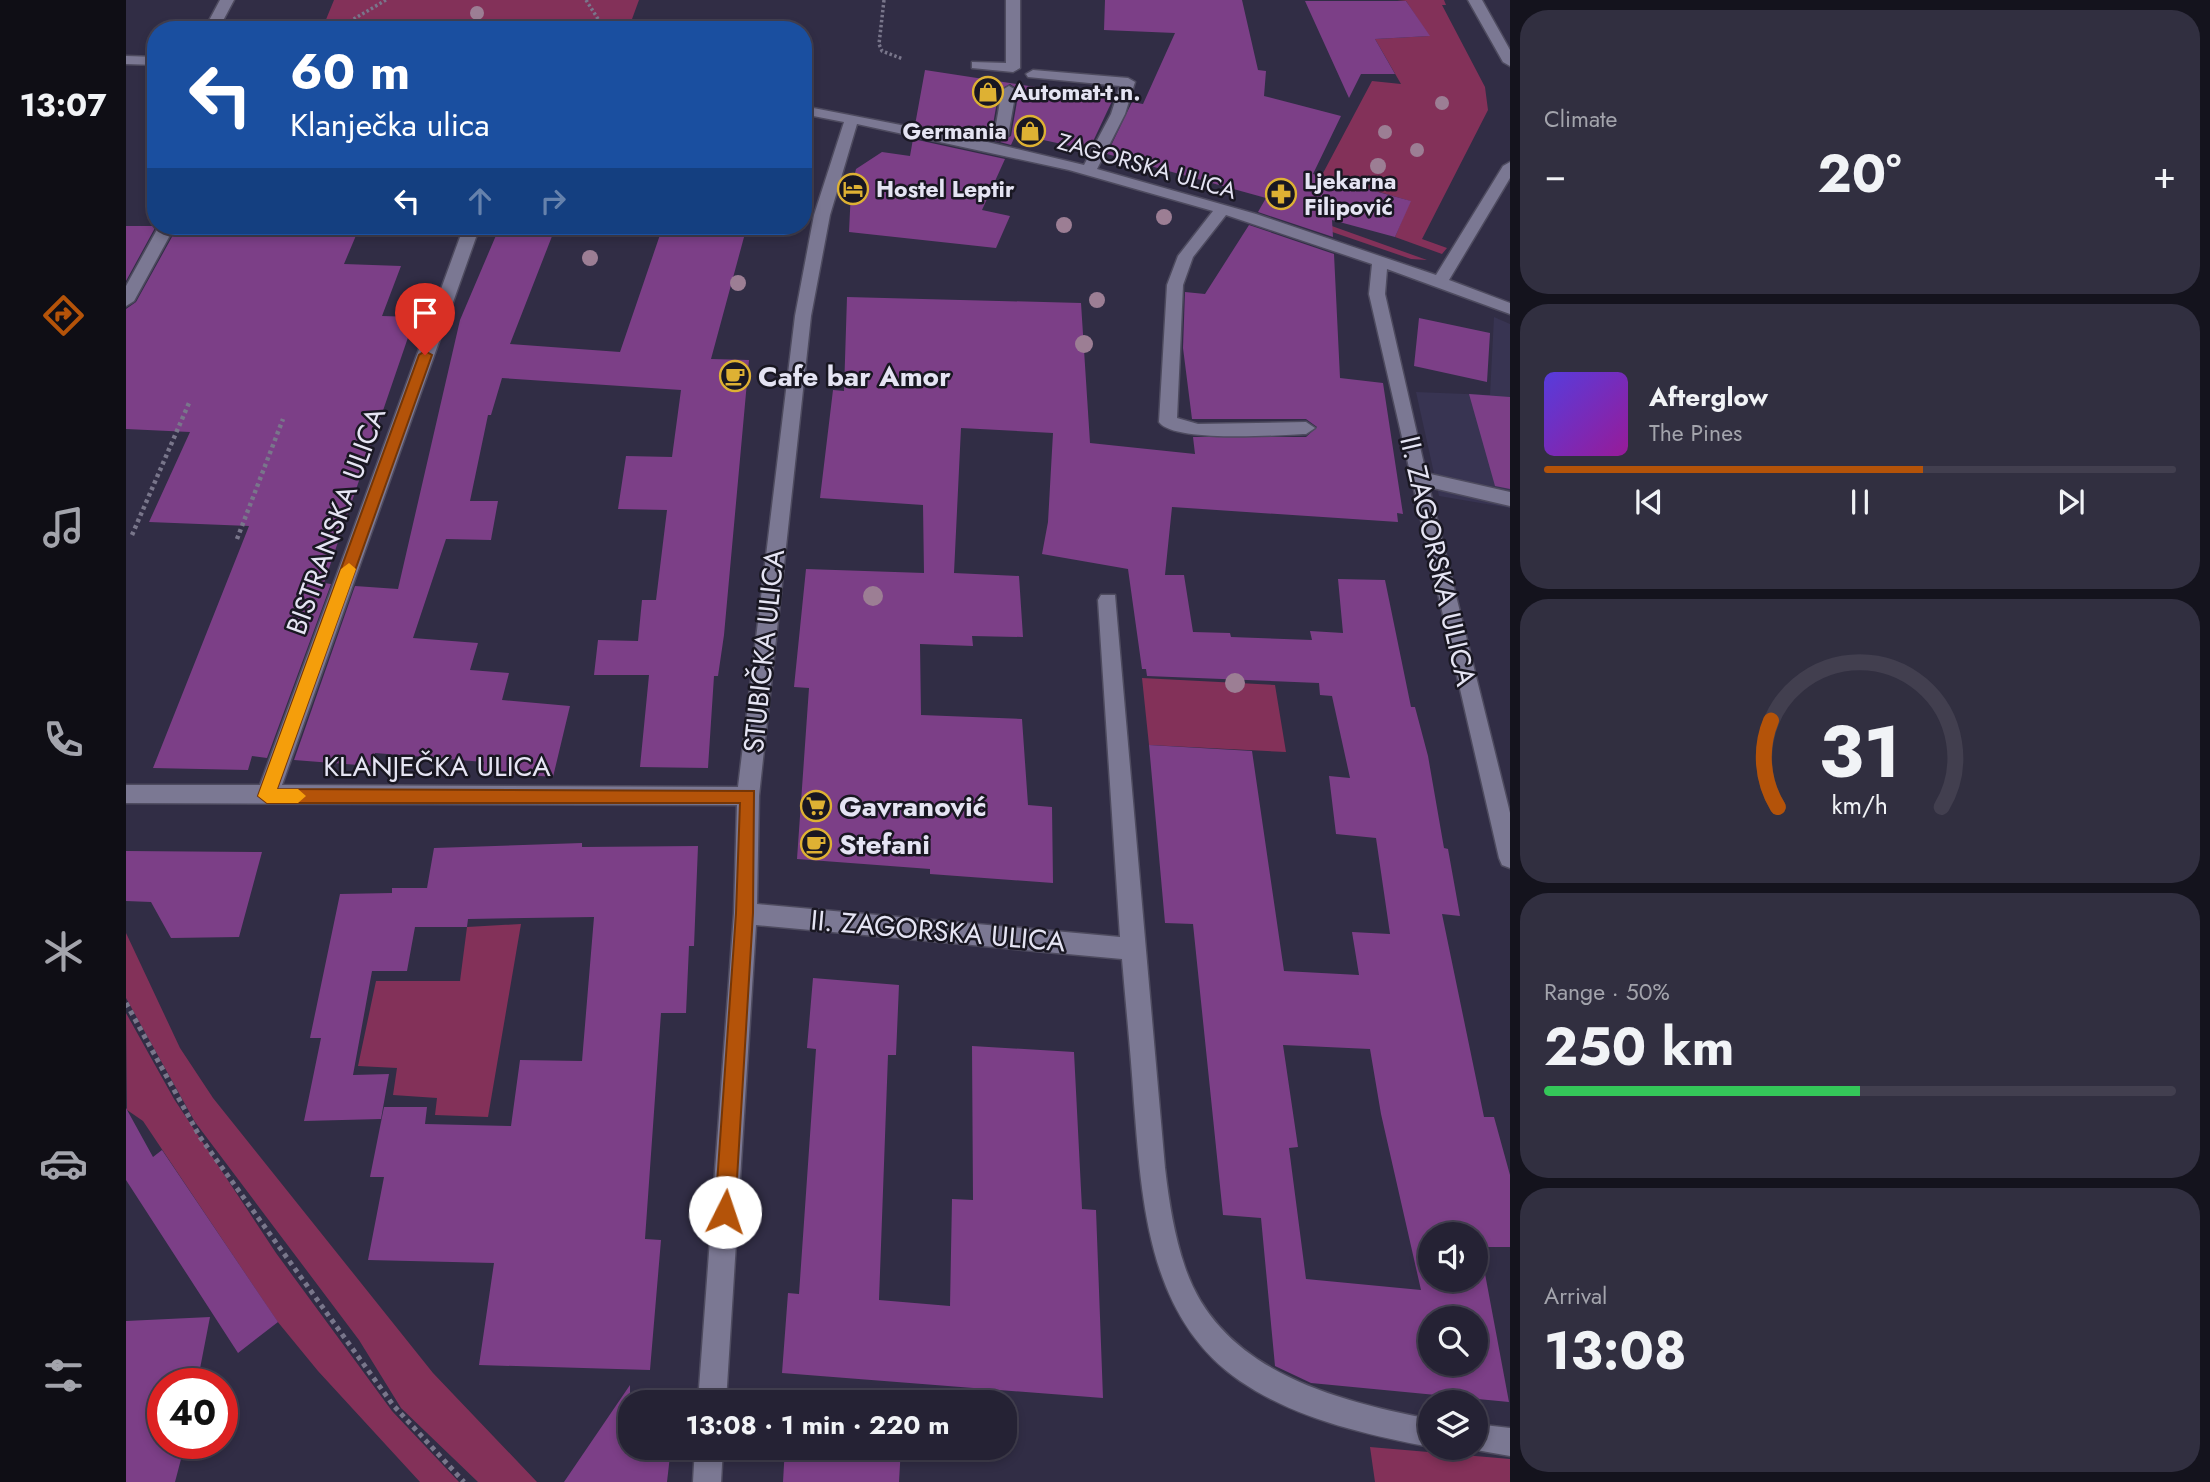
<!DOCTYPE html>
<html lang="en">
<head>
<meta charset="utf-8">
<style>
  body { margin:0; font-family:Jost,sans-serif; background:#312f40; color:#f1f3f6; height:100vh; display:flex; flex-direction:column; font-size:26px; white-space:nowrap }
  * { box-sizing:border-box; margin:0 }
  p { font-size:23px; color:#a3a4ac }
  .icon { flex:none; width:38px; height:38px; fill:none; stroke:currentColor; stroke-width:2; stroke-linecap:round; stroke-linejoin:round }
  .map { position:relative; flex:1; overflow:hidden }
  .details { display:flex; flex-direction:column; gap:10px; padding:10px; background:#14131d; width:700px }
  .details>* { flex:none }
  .top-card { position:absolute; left:21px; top:21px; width:665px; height:214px; border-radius:28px; box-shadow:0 4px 10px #0003,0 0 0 2px #423f4f; background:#1a4fa0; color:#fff; overflow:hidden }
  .fabs { position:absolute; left:1292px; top:1222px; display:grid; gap:14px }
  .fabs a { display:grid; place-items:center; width:70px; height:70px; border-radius:50%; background:#252234; box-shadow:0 4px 10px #0003,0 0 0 2px #423f4f; font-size:35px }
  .speed { position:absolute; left:21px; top:1368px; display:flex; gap:14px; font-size:35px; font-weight:700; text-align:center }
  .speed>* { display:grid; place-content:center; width:91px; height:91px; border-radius:50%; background:#252234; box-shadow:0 4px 10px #0003,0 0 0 2px #423f4f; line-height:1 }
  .speed .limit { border:10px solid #d22; background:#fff; color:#111 }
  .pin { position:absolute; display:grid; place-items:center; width:60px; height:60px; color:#fff; margin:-72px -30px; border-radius:50% 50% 50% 0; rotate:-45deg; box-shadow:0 0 7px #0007 }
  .pin .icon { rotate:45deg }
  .me { position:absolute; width:77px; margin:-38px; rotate:4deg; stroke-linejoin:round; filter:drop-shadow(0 0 5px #0008) }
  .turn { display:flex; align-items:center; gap:24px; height:147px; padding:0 28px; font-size:32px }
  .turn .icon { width:91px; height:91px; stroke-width:2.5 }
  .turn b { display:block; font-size:49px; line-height:60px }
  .lanes { display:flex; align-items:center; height:66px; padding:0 28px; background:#0003; justify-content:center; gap:35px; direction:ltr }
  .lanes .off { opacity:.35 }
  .big { font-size:52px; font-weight:700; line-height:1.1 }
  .details .card { flex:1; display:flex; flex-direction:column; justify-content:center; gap:10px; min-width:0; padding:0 24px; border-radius:28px; background:#312f40 }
  .details .dial { align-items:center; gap:0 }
  .dial svg { height:182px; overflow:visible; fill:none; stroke:#423f4f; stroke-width:7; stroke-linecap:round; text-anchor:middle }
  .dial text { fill:#f1f3f6; stroke:none }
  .song { display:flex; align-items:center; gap:21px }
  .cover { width:84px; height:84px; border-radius:10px; background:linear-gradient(135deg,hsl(250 70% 55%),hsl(300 70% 35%)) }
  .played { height:7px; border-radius:4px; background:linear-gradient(90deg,#b45309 60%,#423f4f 60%) }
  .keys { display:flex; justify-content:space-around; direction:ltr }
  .heat { display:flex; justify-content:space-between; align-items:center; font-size:38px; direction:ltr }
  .charge { height:10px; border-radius:5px; background:linear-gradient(90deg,#34c759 50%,#423f4f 0) }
  .trip { position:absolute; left:492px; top:1390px; width:399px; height:70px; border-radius:28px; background:#252234; box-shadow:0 4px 10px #0003,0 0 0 2px #423f4f; font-weight:700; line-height:70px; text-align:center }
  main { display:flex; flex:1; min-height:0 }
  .tab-bar { display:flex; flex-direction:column; width:126px; justify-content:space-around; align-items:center; background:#0f0e15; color:#a3a4ac }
  .tab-bar .icon { width:49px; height:49px }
  .tab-bar .selected { color:#b45309 }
  .tab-bar b { font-size:32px; color:#f1f3f6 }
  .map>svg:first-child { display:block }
</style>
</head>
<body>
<main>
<nav class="tab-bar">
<b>13:07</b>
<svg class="icon selected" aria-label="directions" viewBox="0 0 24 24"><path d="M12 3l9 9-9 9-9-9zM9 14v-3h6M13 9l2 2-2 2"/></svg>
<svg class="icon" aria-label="music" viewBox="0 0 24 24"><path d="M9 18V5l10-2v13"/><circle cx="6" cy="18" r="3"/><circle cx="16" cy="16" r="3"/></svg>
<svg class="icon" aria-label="phone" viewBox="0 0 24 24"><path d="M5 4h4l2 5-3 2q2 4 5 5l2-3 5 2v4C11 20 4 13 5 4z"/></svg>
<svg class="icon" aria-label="climate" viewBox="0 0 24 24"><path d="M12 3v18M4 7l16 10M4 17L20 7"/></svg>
<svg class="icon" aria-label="car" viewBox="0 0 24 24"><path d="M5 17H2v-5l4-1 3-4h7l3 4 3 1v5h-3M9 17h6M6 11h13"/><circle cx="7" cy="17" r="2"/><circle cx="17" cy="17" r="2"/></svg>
<svg class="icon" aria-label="filters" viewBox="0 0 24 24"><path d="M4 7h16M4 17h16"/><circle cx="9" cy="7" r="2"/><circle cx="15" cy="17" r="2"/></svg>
</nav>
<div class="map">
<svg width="1384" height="1482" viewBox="0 0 1384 1482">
  <rect width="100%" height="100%" fill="#312d45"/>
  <path fill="#383452" d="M1368,317L1384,324V508L1313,496L1290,392L1364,395Z"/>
  <path fill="#833159" d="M208,0H513L502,30H221L223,23L199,22Z
    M1271,0H1318L1320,5H1316L1359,87L1362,110L1296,239L1321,248L1316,254L1269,237L1284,201L1196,175L1246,81L1275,84L1249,39L1303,36L1280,1Z
    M1189,220L1301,260L1285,259L1180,223Z
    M1016,678L1149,685L1160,752L1023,745Z
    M395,924L362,1117L309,1115L311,1098L267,1095L271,1068L232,1066L250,981H334L341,927Z
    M0,933L54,1048L87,1098L307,1373L411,1482H352L275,1408L233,1340L69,1122L0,998Z
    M0,1013L48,1099L150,1253L266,1411L333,1482H294L192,1371L151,1321L17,1121L1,1110Z
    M1244,1447L1384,1459V1482H1249Z"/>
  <path fill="#7c3f87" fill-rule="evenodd" d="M979,0H1116L1132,70L1140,71L1138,96L1215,116L1187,174L1285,201L1269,237L1206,220L1207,237L1132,212L1140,198L981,154L1006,102L1017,104L1049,33L978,30Z
    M1179,1H1280L1304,36L1249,39L1269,74H1235L1223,98Z
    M799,70L987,99L963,150L890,134L885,145L874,142L885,136L893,90L884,84L873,90L865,136L874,142L789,125Z
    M787,139L879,159L856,210L884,216L870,248L723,232L725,190L730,169L756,152L784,156Z
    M1123,225L1208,254L1214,378L1257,383L1277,514L1271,513L1272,522L1046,507L1039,575H1058L1067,632L1104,633L1105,637L1186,640L1184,631L1217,633L1212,579L1259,580L1285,707H1289L1302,756L1318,848L1322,849L1334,916L1316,914L1358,1117H1368L1384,1175V1247H1354L1383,1402L1185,1383L1149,1366L1135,1218L1097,1215L1067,924L1039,923L1023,745L1126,751L1158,971L1233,975L1226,932L1264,934L1250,838L1210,834L1203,776L1224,778L1206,696L1194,695L1193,683L1021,676L1020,669H1016L1002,569L916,554L922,522L927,433L835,428L828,573L893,576L897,637L846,636L847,646L794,644L795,715L896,719L902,805L926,807L927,883L804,874V869L671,859L683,688L668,687L680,569L798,573L797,505L694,498L707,390L718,391L721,297L955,303L964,443L1069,454L1067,437H1180L1191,427L1180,419H1066L1057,348L1059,292L1079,294ZM1157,1045L1244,1049L1255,1114L1295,1290L1180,1279L1163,1148L1172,1147ZM1304,1234H1349V1279H1304ZM1304,1318H1349V1363H1304Z
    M0,226H30L0,281Z
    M52,226H234L218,264L275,266L256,316L289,317L198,583L205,584L141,758L126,756L122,770L27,768L123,526L23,522L64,432L0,429V309L10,302Z
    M374,226H430L384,344L494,352L537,226H621L585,359L623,360L598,635L592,676H588L582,768L514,767L523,675H468L472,640L512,641L516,600H530L541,510L492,509L500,456L546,457L555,390L376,378L365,415H362L344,501H372L365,540L320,539L287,638L352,643L344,670L383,673L376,700L444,706L427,777L356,771L358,762L249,753L245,766L168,760L229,586L272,589L334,320Z
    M1293,318L1364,333L1361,382L1288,366Z
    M1343,394L1384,397V489L1369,486Z
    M456,843V847L572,846L568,946H563L560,1013H535L519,1239L535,1240L524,1370L353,1365L368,1263L242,1260L258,1177H244L258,1107H301L299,1124L385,1126L394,1060L456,1061L468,917L342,919L341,927H289L281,971H246L227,1075L263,1074L255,1119L178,1121L195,1038H184L214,894L266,893V888H301L308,848Z
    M0,851L136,852L113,937L45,938L25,902L0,901Z
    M687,978L773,985L770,1055H762L753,1300L824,1306L826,1199L847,1200L846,1046L948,1052L956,1209L970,1210L977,1398L656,1373L662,1293L673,1294L690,1049L681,1048Z
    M0,1108L27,1157L36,1150L152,1322L112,1353L0,1180Z
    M84,1317L71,1384H37V1444H59L49,1482H0V1321Z
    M504,1385V1447H545L541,1482H438Z
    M659,1447H775L773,1482H657Z"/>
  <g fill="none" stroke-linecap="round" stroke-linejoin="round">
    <g stroke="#4e4b5f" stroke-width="3">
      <path id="minor" d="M94,0H108L92,30H78Z
        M880,0H894V68L887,72L846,68V62L880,63Z
        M1342,0H1356L1384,50V66L1377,62Z
        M0,56L30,57V65L0,64Z
        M907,70L1002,78L1009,82L999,114L971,169L1130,214L1310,275L1377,166L1384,162V178L1323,280L1384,303V314L1261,269L1259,294L1300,473L1384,492V506L1303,487L1384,813V868L1376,865L1373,858L1243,294L1246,264L1100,215L1067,257L1057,285L1051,418L1072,424L1180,422L1189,428L1180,434C1153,435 1047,443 1033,422L1041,285L1052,256L1087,211L943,170L731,124L704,215L685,316L633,796L631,904L994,937L972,600L975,595H989L1039,1168C1043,1202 1048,1235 1059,1267C1094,1371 1208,1400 1304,1419V1447C1238,1434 1170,1419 1114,1381C1022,1318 1016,1203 1008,1103C1005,1055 1000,1007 996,959L630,925L600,1402H572L608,913L611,805L0,803V785H134L338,226H354L156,785L612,787L669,316L688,215L718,122L677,114V106L857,141L958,165L985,114L994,86L902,77L900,74Z
        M883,86L890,90L882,136L875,140L868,136L876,90Z
        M33,226H49L8,301L0,306V286Z
        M1349,1424L1384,1428V1456L1339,1448L1349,1447Z
        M569,1447H597L595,1482H567Z"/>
    </g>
    <path stroke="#79768b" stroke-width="3.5" stroke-dasharray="2.5 2.5" stroke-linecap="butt" d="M460,0L479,30
      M758,0L753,44L756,51L777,59
      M219,30L221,23L260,0"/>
    <path stroke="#79768b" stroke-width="4.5" stroke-dasharray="3.5 3.5" stroke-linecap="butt" d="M6,535L63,403
      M111,539L157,419"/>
    <path stroke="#79768b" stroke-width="5" stroke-dasharray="4.5 4.5" stroke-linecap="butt" d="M0,1003L74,1137L267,1405L338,1482"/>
    <use href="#minor" fill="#7b7893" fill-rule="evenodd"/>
  </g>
  <g fill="#9c7e94">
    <circle cx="351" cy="13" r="7"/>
    <circle cx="1316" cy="103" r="7"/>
    <circle cx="1259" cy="132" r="7"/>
    <circle cx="1291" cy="150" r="7"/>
    <circle cx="1252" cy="166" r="8"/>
    <circle cx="1038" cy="217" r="8"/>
    <circle cx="938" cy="225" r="8"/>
    <circle cx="464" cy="258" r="8"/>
    <circle cx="612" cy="283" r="8"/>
    <circle cx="971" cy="300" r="8"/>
    <circle cx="958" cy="344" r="9"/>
    <circle cx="747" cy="596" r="10"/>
    <circle cx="1109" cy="683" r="10"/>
  </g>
  <path fill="#b45309" stroke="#753606" stroke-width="2" d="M299,351L306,355L151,789L628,791L627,913L609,1212L606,1218L599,1221L592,1218L589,1212L610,913L614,803H141L132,796L293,355Z"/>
  <path fill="#f59e0b" d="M223,563L230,569L151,789H172L180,796L172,803H141L132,796L215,569Z"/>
  <defs>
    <g id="shop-ring" transform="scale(1.575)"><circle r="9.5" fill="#191722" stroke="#deb133" stroke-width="1.5"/><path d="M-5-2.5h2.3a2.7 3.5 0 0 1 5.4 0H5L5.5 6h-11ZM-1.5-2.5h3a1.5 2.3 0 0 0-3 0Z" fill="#deb133"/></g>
    <g id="hotel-ring" transform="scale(1.575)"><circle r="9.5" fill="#191722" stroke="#deb133" stroke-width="1.5"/><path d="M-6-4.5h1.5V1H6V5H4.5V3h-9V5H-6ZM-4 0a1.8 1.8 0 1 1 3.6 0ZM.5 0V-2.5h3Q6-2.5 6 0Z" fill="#deb133"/></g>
    <g id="pharmacy-ring" transform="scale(1.575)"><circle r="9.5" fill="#191722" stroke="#deb133" stroke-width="1.5"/><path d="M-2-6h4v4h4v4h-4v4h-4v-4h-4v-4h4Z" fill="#deb133"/></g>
    <g id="cafe-ring" transform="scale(1.575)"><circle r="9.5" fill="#191722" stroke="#deb133" stroke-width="1.5"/><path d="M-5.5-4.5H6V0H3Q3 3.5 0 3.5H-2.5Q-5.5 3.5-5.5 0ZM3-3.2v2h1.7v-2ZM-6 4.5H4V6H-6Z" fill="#deb133"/></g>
    <g id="supermarket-ring" transform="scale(1.575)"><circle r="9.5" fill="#191722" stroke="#deb133" stroke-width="1.5"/><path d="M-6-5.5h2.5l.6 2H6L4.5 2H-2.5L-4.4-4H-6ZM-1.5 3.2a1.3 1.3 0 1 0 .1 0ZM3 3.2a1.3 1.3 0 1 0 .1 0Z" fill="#deb133"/></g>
  </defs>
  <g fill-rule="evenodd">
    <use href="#shop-ring" x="862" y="92"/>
    <use href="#shop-ring" x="904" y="131"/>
    <use href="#hotel-ring" x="727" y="189"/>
    <use href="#pharmacy-ring" x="1155" y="194"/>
    <use href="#cafe-ring" x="609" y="376"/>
    <use href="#supermarket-ring" x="690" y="806"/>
    <use href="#cafe-ring" x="690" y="844"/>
  </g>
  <g text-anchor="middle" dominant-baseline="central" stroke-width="5" stroke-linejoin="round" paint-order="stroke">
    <g font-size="23" font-weight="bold" fill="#e5e4f3" stroke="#191722" text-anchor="start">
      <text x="885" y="92">Automat-t.n.</text>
      <text x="881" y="131" text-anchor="end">Germania</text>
      <text x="1178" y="181">Ljekarna<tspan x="1178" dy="26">Filipović</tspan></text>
      <text x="750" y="189">Hostel Leptir</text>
    </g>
    <g font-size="23" fill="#e5e4f3" stroke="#191722">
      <text transform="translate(1021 166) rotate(16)">ZAGORSKA ULICA</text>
    </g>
    <g font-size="28" font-weight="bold" fill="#e5e4f3" stroke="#191722" text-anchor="start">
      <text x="632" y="376">Cafe bar Amor</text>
      <text x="713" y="806">Gavranović</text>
      <text x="713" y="844">Stefani</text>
    </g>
    <g font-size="28" fill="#e5e4f3" stroke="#191722">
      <text transform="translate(210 521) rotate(-70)">BISTRANSKA ULICA</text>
      <text transform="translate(1312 561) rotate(77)">II. ZAGORSKA ULICA</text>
      <text transform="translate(638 651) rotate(-84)">STUBIČKA ULICA</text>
      <text x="311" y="766">KLANJEČKA ULICA</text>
      <text transform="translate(812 931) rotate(5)">II. ZAGORSKA ULICA</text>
    </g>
  </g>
</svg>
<div class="fabs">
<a><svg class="icon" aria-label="sound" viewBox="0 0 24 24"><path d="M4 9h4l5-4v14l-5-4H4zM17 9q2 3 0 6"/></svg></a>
<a><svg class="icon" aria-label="search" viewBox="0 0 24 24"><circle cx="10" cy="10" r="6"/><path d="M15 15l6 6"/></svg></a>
<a><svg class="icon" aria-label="layers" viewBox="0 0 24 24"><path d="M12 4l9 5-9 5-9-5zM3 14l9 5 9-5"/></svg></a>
</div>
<div class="speed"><div class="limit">40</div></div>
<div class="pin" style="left:299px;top:355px;background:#d93025"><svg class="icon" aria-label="arrive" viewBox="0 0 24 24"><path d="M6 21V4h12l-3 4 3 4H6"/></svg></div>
<svg class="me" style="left:599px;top:1212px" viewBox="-20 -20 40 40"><circle r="19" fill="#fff"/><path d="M0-13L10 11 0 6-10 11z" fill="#b45309"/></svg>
<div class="trip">13:08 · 1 min · 220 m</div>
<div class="top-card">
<div class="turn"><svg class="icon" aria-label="left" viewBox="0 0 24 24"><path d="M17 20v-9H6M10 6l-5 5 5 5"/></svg><div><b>60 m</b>Klanječka ulica</div></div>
<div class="lanes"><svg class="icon" aria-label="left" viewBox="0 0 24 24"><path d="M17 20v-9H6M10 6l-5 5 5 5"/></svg><svg class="icon off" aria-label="ahead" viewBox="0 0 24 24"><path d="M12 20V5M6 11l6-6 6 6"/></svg><svg class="icon off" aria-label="right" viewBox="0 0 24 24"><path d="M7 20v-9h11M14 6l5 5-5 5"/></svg></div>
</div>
</div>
<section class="details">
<div class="card"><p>Climate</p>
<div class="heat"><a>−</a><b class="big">20°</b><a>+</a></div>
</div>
<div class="card">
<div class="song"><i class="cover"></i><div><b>Afterglow</b><p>The Pines</p></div></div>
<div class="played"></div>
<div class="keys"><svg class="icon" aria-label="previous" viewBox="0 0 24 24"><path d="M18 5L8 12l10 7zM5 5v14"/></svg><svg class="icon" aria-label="pause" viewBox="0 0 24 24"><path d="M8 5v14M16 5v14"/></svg><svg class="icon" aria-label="next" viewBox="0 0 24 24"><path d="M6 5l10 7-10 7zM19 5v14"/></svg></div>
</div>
<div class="card dial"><svg viewBox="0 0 100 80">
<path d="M14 69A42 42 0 1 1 86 69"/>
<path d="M14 69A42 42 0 0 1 11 31" stroke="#b45309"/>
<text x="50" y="56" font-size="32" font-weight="700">31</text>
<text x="50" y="72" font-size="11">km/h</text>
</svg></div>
<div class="card"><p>Range · 50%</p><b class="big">250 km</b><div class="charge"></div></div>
<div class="card"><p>Arrival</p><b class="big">13:08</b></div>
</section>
</main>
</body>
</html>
